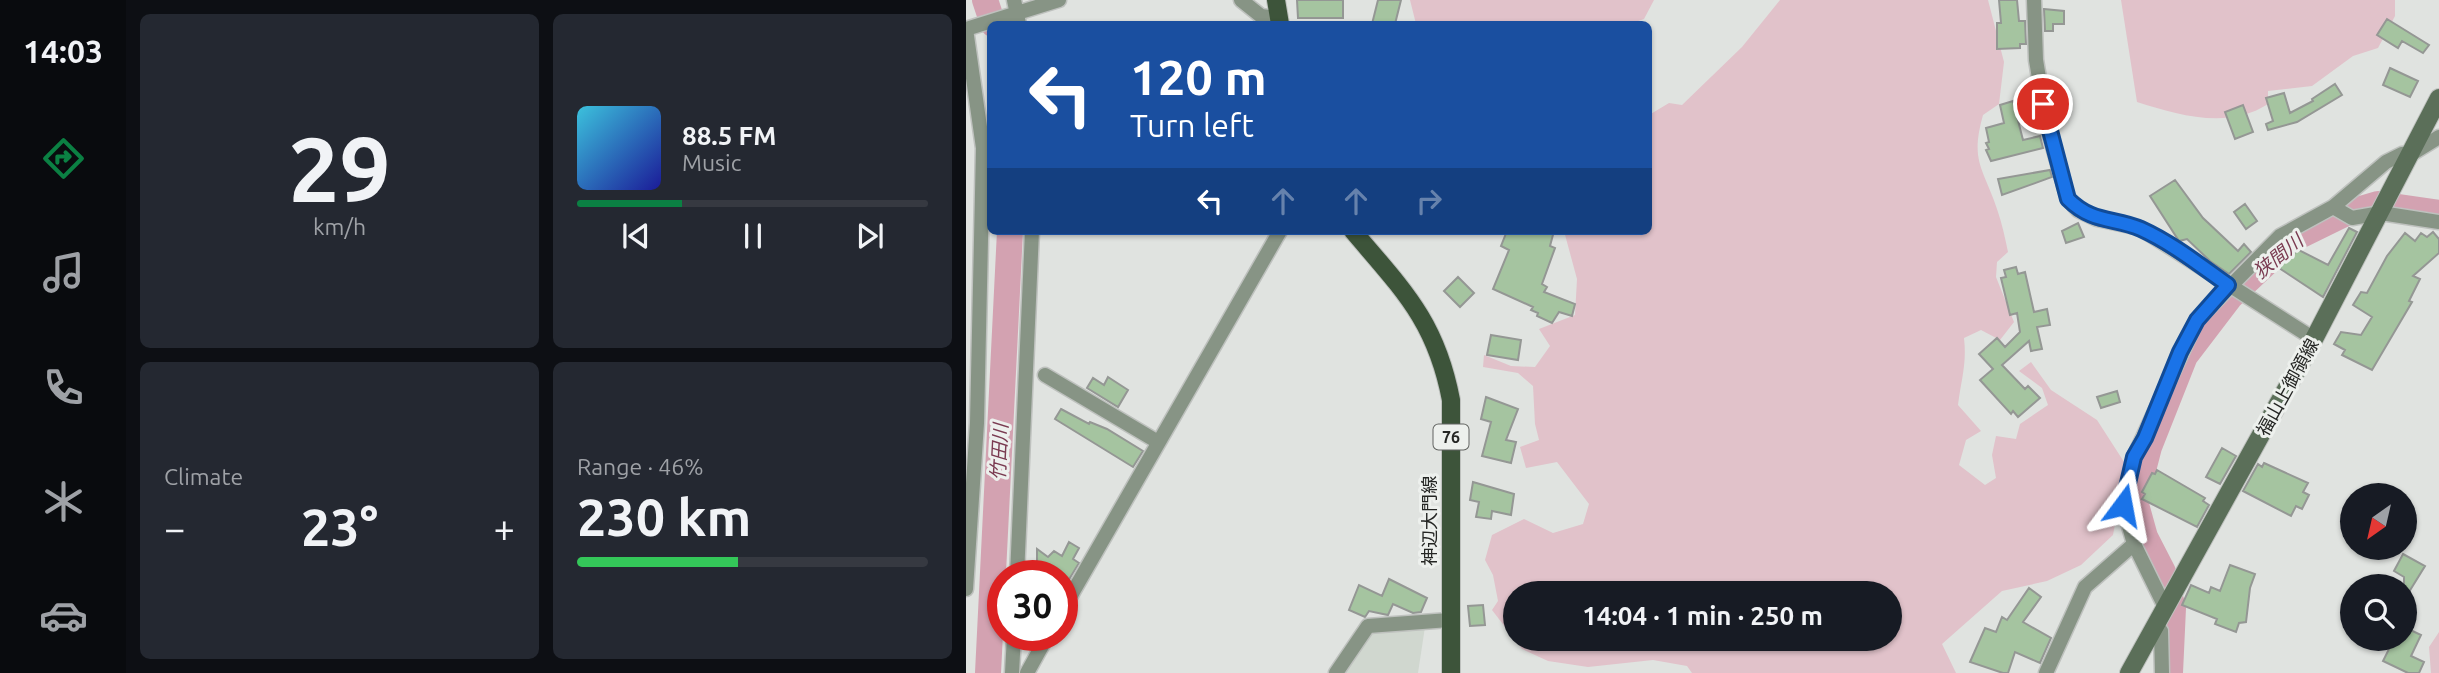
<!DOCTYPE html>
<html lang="en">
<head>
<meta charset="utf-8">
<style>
  body { margin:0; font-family:Ubuntu,"Noto Sans JP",sans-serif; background:#242831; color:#f1f3f6; height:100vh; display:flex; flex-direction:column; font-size:26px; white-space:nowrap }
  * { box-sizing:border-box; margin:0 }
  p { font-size:23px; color:#9ea1a6 }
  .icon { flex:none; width:38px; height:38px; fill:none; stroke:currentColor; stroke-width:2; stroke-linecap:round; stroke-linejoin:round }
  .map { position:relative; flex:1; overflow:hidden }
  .sheet { display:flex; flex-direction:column; gap:14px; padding:14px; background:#0d0f14; width:840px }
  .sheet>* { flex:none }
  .guide { position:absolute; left:21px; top:21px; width:665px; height:214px; border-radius:10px; box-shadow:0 2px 5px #0004; background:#1a4fa0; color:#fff; overflow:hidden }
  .needle { width:46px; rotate:214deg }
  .buttons { position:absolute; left:1374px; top:483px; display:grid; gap:14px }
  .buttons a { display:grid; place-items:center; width:77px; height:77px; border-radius:50%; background:#171b24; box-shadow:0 2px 5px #0004; font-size:35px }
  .speed { position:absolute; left:21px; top:560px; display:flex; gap:14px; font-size:35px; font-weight:700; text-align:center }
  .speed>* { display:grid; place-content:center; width:91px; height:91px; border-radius:50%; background:#171b24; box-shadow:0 2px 5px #0004; line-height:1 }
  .speed .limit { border:10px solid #d22; background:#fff; color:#111 }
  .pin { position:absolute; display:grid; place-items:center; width:60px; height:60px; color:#fff; margin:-30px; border:4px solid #fff; border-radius:50%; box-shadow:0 2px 7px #0007 }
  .me { position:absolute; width:77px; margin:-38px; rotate:13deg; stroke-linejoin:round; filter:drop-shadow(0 0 5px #0008) }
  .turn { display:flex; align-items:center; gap:24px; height:147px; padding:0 28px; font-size:32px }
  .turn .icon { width:91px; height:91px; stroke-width:2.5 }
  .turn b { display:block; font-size:49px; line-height:60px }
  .lanes { display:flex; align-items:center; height:66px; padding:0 28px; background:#0003; justify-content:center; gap:35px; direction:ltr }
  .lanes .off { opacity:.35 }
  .big { font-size:52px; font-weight:700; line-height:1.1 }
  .sheet .widget { flex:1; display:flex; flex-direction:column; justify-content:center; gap:10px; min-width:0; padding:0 24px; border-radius:10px; background:#242831 }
  .sheet .dial { align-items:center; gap:0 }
  .dial b { font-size:91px; line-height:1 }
  .song { display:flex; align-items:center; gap:21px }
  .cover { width:84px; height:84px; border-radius:10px; background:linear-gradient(135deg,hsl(190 70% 55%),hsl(240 70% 35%)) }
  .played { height:7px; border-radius:4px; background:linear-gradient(90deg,#0b8043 30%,#363941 30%) }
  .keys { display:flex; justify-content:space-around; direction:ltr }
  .heat { display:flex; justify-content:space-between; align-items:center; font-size:38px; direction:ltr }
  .charge { height:10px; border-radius:5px; background:linear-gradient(90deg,#34c759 46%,#363941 0) }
  .sheet .tiles { flex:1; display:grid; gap:14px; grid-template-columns:repeat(2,1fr) }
  .trip { position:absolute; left:537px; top:581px; width:399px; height:70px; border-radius:35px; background:#171b24; box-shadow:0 2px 5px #0004; font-weight:700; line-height:70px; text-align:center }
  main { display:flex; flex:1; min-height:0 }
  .tabs { display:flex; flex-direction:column; width:126px; justify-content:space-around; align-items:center; background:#090b0e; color:#9ea1a6 }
  .tabs .icon { width:49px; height:49px }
  .tabs .active { color:#0b8043 }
  .tabs b { font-size:32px; color:#f1f3f6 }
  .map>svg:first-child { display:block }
</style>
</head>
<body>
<main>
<nav class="tabs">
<b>14:03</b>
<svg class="icon active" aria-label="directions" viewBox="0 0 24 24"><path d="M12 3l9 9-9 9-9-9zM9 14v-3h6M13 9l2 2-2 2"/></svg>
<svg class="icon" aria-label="music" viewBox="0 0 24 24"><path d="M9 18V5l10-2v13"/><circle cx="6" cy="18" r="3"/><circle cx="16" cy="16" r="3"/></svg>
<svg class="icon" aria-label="phone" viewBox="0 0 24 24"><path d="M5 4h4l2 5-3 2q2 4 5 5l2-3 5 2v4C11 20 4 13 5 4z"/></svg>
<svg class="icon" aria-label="climate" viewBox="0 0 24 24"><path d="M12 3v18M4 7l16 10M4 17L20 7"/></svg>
<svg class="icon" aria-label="car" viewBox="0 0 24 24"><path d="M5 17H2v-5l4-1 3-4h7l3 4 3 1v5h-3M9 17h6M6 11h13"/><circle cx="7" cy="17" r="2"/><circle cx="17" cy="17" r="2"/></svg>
</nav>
<section class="sheet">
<div class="tiles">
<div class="widget dial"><b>29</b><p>km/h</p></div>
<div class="widget">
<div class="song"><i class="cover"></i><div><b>88.5 FM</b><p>Music</p></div></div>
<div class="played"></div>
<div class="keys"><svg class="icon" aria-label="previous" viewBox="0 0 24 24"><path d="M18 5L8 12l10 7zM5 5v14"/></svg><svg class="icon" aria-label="pause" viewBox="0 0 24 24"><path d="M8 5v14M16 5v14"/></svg><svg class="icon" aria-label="next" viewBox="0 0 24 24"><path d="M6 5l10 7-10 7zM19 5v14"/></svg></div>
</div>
<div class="widget"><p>Climate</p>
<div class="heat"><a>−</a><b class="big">23°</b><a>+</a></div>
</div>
<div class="widget"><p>Range · 46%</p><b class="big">230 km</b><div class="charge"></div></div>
</div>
</section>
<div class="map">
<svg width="1473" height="673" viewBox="0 0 1473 673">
  <rect width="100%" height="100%" fill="#e0e3e0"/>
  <path fill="#d0d7cf" d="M459,627L452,673H375L395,640L411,630Z"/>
  <path fill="#e1c2ca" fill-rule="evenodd" d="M444,0H688L678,19L664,24H450Z
    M814,0H1022L1038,62L1033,104L1017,115C1004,162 1017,167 1031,209C1036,223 1039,238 1042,252L1031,262L1030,277L1048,322L1034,340L1015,330L998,338C1001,364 995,380 992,405L1015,431L1000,440L993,465L1019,485L1030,478L1026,455L1030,436L1050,439L1054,424L1082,405L1076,388L1053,371L1065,362L1085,390L1131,420L1160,465L1147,535L1115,565L1081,581L1036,591L976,644L990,673H726L721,666L687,660L622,667L582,661L556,649L526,610L532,601L527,575L519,560L526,535L558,519L587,533L617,524L623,504L591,462L560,468L554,447L573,440L569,424L567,386L552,373L517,367L518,355L545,366L569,367L584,346L573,329L609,315L611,279L598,231H682L683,115L703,103L716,105L776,47ZM550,593H924V639H550Z
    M1155,0H1429V16L1412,48L1387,56L1346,86L1302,91V104C1262,130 1212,115 1171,102Z
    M1473,632V673H1465L1463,647Z"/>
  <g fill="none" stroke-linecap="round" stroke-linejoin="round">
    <path stroke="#d3a2b1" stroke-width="26" d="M19,0L27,24
      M22,673L44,231
      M1204,673L1207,608L1197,572L1179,537L1169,501L1183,447L1219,356L1264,297L1325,240L1378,214L1412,204L1473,213"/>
  </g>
  <path fill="#a5c4a0" stroke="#949794" stroke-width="2" d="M331,0H377V18H332Z
    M412,0H435L429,24H406Z
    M1033,0H1051L1053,21H1059L1060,44H1054V48L1031,49V23H1035Z
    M1078,9L1098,11V24H1087V31H1079Z
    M1421,19L1463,45L1457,53L1436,41L1432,48L1411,35Z
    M1424,68L1452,81L1444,97L1417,85Z
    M1369,84L1376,95L1331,122L1302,130L1300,124L1307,121L1300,98L1318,93L1324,113L1347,101L1346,99Z
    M1047,101L1057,140L1074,136L1077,148L1025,161L1020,150L1023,149L1020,143L1023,142L1020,128L1038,123L1034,105Z
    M1277,105L1287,132L1269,139L1259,112Z
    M1084,170L1086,177L1036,195L1032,179Z
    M1209,180L1237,218L1272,251L1278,244L1285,252L1263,274L1244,261L1221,239L1213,241L1184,196Z
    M1279,204L1291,221L1280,229L1268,212Z
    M1112,223L1118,237L1100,243L1096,231Z
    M1383,228L1391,232L1357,297L1310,266L1323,249L1328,254L1331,249L1362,265Z
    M541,231H588L584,246L589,248L576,284L581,287L578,292L609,304L606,316L593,312L586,323L571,316L572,313L565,310L567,307L527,289L543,250L535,246Z
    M1467,232L1473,239V253L1447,276L1454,279L1443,301L1446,302L1406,370L1376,355L1379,350L1368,344L1375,332L1395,335L1406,317L1387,305L1395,292L1401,293L1421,256L1439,233L1449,241L1455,233L1461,237Z
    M1050,267L1052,274L1059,272L1068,312L1081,309L1084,325L1071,327L1076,349L1065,351L1063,341L1036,365L1059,389L1062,386L1074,398L1052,417L1047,411L1045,414L1014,380L1027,369L1013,354L1031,338L1039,347L1054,332L1051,313L1044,315L1035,278L1040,277L1038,270Z
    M492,277L508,293L494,307L478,291Z
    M525,335L555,340L552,360L521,355Z
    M142,377L162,390L152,407L121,388L127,378L138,385Z
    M1151,391L1154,402L1135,408L1131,397Z
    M520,397L552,409L540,440L550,442L545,463L516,456L525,422L515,419Z
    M95,409L123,424L124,422L141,429L177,451L167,467L89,419Z
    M1256,448L1270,456L1254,484L1240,477Z
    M1298,463L1342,483L1337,492L1343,495L1336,509L1330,506L1325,516L1277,491L1292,464L1296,467Z
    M1191,470L1239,498L1237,501L1243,505L1231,527L1176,499L1179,494L1176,492L1186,473L1189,474Z
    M507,482L548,494L545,515L526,511L525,519L510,517L513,502L504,500Z
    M103,542L113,548L107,559L113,563L96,591V576H71V549L82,557L88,551L96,556Z
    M1437,554L1459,566L1438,600V577L1428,571Z
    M1264,565L1289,574L1284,588L1280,622L1273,623L1270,632L1249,624L1251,619L1216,605L1225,585L1243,593L1245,587L1254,591Z
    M423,579L461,598L455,612L447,613L427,604L422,615L403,611L399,617L383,610L393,585L416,596Z
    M1063,588L1075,597L1057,622L1085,638L1074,663L1049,652L1042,673H1037L1004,662L1019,628L1030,632L1036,617L1041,620Z
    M517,605L519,625L504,626L502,606Z
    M1438,627L1455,635L1445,656L1458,662L1453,673H1442L1417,661L1428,639H1438Z"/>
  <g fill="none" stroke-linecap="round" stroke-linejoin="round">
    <g stroke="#bec1be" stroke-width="17">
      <path id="minor" d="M48,0L53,24
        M275,0L295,16L313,18
        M1068,0L1070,60L1081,126L1102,199L1112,210L1131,219L1174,228L1348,339
        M0,29L17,148L11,423L0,589
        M0,29L93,0
        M1367,207L1386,218L1415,213L1473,222
        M79,375L192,442
        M51,576L66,231
        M1199,607L1168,544L1157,505L1168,457L1231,320L1314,236L1367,207L1420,162L1436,154L1447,153L1473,137
        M96,611L314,231
        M1190,625L1195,631L1196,673
        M46,673L48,635
        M61,673L82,635
        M370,673L402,626L483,620
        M1080,673L1119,587L1168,544"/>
    </g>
    <g stroke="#bec1be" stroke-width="20">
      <path id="secondary" d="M1163,673L1348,339L1473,98"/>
    </g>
    <g stroke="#bec1be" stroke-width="20">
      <path id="primary" d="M310,0L314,24
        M387,231C437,290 470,321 485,400V673"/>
    </g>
    <use href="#minor" stroke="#879485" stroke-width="14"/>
    <use href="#secondary" stroke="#5b6f59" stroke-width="18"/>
    <use href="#primary" stroke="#3d543a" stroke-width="18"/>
  </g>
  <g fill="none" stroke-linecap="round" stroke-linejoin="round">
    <g stroke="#114b97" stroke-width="18">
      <path id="route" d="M1077,104L1102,199C1127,224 1148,217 1175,229C1206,243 1235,266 1262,285L1231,320L1214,352L1179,438L1168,457L1157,505"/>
    </g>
    <use href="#route" stroke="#1a73e8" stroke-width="12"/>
  </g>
  <g text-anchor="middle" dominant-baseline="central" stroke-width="6" stroke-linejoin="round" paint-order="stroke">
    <rect fill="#edf0ed" stroke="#616360" stroke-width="2" x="467.5" y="424.5" width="35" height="25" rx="5"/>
    <g font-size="16" font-weight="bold" fill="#252624">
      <text x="485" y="437">76</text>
    </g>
    <g font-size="18" fill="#252624" stroke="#edf0ed">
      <text transform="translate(1321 387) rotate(-61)">福山上御領線</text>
      <text transform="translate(463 521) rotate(-90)">神辺大門線</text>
    </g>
    <g font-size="19" font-style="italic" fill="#7a3b51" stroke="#edf0ed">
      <text transform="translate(1312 256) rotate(-39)">狭間川</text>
      <text transform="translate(33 452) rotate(-87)">竹田川</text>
    </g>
  </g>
</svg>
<div class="buttons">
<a><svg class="needle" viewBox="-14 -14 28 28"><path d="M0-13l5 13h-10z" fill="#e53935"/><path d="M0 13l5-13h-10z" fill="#9ea1a6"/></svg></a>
<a><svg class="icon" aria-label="search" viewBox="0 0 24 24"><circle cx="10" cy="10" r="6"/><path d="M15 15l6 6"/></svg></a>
</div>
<div class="speed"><div class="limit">30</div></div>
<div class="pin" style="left:1077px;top:104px;background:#d93025"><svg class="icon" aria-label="arrive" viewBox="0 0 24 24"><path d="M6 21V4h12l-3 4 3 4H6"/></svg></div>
<svg class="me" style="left:1157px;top:505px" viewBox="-20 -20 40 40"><path d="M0-17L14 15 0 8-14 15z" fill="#1a73e8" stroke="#fff" stroke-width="4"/></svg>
<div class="trip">14:04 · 1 min · 250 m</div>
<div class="guide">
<div class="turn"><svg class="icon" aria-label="left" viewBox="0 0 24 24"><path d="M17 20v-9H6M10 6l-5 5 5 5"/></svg><div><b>120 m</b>Turn left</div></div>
<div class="lanes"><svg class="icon" aria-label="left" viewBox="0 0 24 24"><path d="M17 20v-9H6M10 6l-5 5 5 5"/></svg><svg class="icon off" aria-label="ahead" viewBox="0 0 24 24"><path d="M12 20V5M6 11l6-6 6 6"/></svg><svg class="icon off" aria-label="ahead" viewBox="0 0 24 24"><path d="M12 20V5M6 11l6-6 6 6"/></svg><svg class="icon off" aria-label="right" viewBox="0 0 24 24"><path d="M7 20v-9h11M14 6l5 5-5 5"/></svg></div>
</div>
</div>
</main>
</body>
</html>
